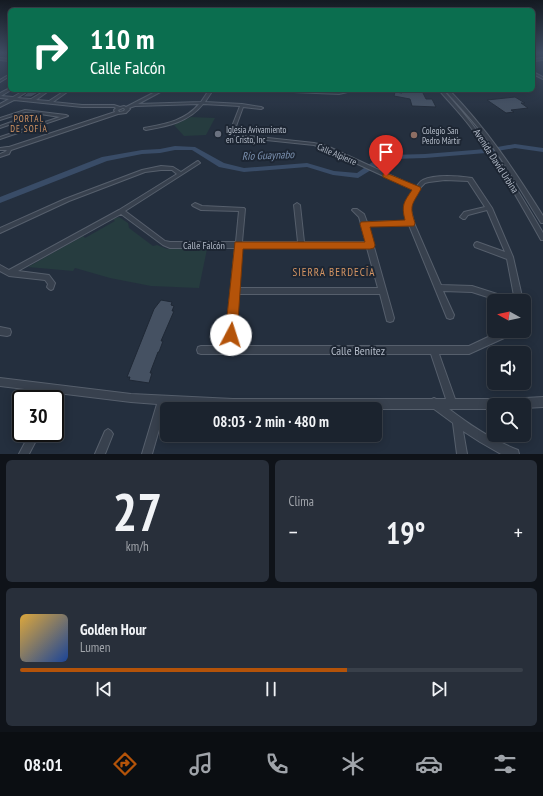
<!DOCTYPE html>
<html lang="es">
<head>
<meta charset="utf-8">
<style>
  body { margin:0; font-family:"PT Sans Narrow",sans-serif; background:#282f3a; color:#f1f3f6; height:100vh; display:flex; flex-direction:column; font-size:15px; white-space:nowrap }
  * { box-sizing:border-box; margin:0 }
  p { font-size:13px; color:#a0a4aa }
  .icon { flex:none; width:22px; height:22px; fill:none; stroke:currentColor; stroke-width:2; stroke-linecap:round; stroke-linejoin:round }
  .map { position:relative; height:454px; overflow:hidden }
  .side { display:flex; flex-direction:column; gap:6px; padding:6px; background:#0f1319; flex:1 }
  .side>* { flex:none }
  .banner { position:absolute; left:8px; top:8px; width:527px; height:84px; border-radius:6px; box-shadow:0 2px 10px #0003,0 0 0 1px #39404a; background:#0b6e4f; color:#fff; overflow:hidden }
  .needle { width:26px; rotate:278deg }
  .controls { position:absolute; left:487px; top:294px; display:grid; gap:8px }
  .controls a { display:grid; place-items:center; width:44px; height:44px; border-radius:6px; background:#1b232e; box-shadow:0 2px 10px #0003,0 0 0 1px #39404a; font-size:20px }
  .speed { position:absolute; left:12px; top:390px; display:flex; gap:8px; font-size:20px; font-weight:700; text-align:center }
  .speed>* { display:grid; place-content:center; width:52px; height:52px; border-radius:50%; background:#1b232e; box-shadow:0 2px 10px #0003,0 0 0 1px #39404a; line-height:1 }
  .speed .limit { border:2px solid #111; border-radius:6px; background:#fff; color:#111 }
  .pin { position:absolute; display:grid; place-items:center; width:34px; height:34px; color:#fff; margin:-41px -17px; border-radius:50% 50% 50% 0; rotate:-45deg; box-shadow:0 0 4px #0007 }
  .pin .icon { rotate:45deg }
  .me { position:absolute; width:44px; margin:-22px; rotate:5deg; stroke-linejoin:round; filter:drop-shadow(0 0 3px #0008) }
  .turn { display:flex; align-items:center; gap:14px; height:84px; padding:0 16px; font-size:18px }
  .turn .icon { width:52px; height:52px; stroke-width:2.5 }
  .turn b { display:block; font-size:28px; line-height:34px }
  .big { font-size:30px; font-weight:700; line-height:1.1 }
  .side .tile { flex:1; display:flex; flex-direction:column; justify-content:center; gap:6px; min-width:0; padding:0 14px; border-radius:6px; background:#282f3a }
  .side .dial { align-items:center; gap:0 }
  .dial b { font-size:52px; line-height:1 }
  .song { display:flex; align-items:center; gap:12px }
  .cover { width:48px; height:48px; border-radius:6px; background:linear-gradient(135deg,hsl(40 70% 55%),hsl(220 70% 35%)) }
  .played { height:4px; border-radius:2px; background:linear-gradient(90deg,#b45309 65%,#39404a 65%) }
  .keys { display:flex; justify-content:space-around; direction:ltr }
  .heat { display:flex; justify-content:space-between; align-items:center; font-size:22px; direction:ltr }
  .side .tiles { flex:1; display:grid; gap:6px; grid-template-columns:1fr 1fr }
  .tile:last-child { grid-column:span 2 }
  .trip { position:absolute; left:160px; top:402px; width:222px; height:40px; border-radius:6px; background:#1b232e; box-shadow:0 2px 10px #0003,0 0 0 1px #39404a; font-weight:700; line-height:40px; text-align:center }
  .menu { display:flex; height:64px; justify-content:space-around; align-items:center; background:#0b0e12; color:#a0a4aa }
  .menu .icon { width:28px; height:28px }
  .menu .active { color:#b45309 }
  .menu b { font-size:18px; color:#f1f3f6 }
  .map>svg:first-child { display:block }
</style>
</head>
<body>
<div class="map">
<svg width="543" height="454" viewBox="0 0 543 454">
  <rect width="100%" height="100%" fill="#242f3e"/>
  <path fill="#263c3f" d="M191,117L215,118L206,135L184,136L174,125Z
    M119,217L128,223L129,228L153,246L157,245L167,249H207L199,288L151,286L110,278L75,268L73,271L28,267L83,236L85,238L115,221L113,219Z"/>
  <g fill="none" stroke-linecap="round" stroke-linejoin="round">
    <path fill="#394c67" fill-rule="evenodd" d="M515,144L543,148V152L515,148L486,153L425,158L392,159L384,162L358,178L333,175L307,167L244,172L219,167L192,150H175L160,153L142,154L107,161L0,203V197L102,157L142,150L160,149L175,146L195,147L224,163L244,168L307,163L334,171L357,173L378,158L391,155L425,154L486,149Z"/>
  </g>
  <path fill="#455162" stroke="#1f2835" d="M31,90H43L31,97H22Z
    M402,90L422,91L426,99H432L436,107L412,106L410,99L394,96L395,92L402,93Z
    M515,97L525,103H521L528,108L511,110L514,112L506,113L487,100Z
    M161,300L172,302L171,305L174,306L172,311H174L161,341H163L159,352H158L150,373H152L149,383L129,380L130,377H127L154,309Z"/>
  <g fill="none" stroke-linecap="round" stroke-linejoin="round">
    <g stroke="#565f6c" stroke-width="2">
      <path id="minor" d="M0,58L10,59V61L0,60Z
        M543,58V60L533,61V59Z
        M533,72L543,77V79L533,74Z
        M10,74V76L0,82V80Z
        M10,88V90H11L1,96L13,97L25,90H30L17,98L31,99L46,90H50L36,100L49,101L66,90H70L53,102L82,105H114L120,107L124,106L126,107L159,90H164L138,104L201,102L209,90H213L205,102L242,104L261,107L263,108L261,109L243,107L235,129L239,135L314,143L327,146L416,187C419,184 420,181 423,180C435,174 459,176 472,178L492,208L513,257L523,301H515L507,259L475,247L474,245L475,243L477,242L505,252L487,210L468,215L465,219H463L460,217L464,212L485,207L468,181L445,180L429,182L425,183L421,187L414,198L411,205V211L414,223L441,285L472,286L510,298L513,299L514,301H500L472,292L443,291L454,315L453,318L450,319L447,318L409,225L368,226L394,318L393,321L390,322L387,321L380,294H238L233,346H469L501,331H514L513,334L469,354H439L455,399H508L543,397V407L524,408V405H494V409H449C470,425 492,440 518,450L519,454H501L480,442L463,431L467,454H457L453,423L434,409H233L166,405L152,454H142L157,404L131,402L0,386V378L131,394L233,399H432L434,398L436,399H446L431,354H201L198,353L197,350L198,347L201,346H225L235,248H170L163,245L121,214L18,271L49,275L55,283L53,289L51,290L49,289L47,287L48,284L45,280L9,276L0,271V265L9,270L119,210L177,174L172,170H161L145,172L69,201L0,233V228L65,199L142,170L161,166L173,167L181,172L196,162L198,161L200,163L125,211L165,241L170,242H236L239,211L201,210L193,206L192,205L195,203L202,206L244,208L245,209L242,242H298L294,205L297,203L300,205L304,242H366L359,217L352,210L353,209H357L364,214L367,222L407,221C403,207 406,201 414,190L323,148L314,145L236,137L231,129L240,106L203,104C189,122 168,126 146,130L144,129V128C165,124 185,121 199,104L135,106L129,108L130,109L126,113L118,114L11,150L9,154L0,157V154L5,152L7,150H0V148L7,147H9L115,112L114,110L116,108L114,107H82L14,100L0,107V104L9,99L0,98V93ZM123,108L125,109L124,111L119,112L118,110ZM242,248H367L378,288H238Z
        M268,90L339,92L349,90H356L339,94L270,91Z
        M439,90H443C483,133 513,182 543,233V240H541C519,201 497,161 469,125C460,113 449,102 439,90Z
        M445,90H449C486,128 515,171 543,216V223H541C523,194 506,164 485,137C473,120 459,106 445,90Z
        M25,110L66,115L68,116L0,139V137L60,117L40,114L0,128V126L36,113L25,112L0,120V118Z
        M0,327L10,329L11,332L10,335L7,336L0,335Z
        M108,429L111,431L113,434L105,454H95L105,431Z
        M30,433H40L29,454H19Z"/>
    </g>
    <use href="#minor" fill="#38414e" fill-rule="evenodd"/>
  </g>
  <linearGradient id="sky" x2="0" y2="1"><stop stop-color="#141a22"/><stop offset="0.45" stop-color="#3f4d63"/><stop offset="1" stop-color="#3f4d63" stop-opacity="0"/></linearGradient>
  <rect width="543" height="117" fill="url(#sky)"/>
  <path fill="#b45309" stroke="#753606" d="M386,173L420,187L421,189C412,205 409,205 415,223L414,226L370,227L375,245L374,248L370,249H243L237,335L235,339L231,341L226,339L225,335L235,242H365L360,224L361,222L405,220C401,205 404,202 412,190L383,177V174Z"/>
  <circle fill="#6b7280" stroke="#1d2633" stroke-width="1.5" cx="218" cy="134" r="4"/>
  <circle fill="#8d6e63" stroke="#1d2633" stroke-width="1.5" cx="414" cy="135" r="4"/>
  <g text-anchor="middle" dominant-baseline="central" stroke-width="4" stroke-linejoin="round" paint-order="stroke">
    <g font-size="9" letter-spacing="1" fill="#d59563" stroke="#1d2633">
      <text x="29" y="118">PORTAL<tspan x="29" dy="10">DE SOFÍA</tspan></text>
    </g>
    <g font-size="9" fill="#b4bcc9" stroke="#1d2633" text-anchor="start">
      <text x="226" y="129">Iglesia Avivamiento<tspan x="226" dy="10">en Cristo, Inc</tspan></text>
      <text x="422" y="130">Colegio San<tspan x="422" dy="10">Pedro Mártir</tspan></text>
    </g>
    <g font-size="9" fill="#b4bcc9" stroke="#1d2633">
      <text transform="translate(337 154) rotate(23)">Calle Alpierre</text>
    </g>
    <g font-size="10" fill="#b4bcc9" stroke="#1d2633">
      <text transform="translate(496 161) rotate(57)">Avenida David Urbina</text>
      <text x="204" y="245">Calle Falcón</text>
    </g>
    <g font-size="11" font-style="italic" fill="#7c92b1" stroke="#1d2633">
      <text transform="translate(268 155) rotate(-2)">Río Guaynabo</text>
    </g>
    <g font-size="11" letter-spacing="1" fill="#d59563" stroke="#1d2633">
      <text x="334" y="272">SIERRA BERDECÍA</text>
    </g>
    <g font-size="12" fill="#b4bcc9" stroke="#1d2633">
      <text x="358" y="350">Calle Benítez</text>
    </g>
  </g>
</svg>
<div class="controls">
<a><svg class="needle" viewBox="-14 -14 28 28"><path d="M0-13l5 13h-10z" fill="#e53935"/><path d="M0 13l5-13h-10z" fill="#a0a4aa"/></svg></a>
<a><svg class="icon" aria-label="sound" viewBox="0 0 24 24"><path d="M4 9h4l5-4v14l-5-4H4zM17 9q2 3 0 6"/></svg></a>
<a><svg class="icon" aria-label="search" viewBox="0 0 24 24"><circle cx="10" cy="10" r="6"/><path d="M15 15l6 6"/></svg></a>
</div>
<div class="speed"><div class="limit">30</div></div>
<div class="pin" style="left:386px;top:176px;background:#d93025"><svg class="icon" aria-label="arrive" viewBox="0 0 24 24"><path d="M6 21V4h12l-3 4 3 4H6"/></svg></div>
<svg class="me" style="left:231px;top:335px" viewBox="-20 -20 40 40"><circle r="19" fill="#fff"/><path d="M0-13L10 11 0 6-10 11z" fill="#b45309"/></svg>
<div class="trip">08:03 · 2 min · 480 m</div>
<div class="banner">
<div class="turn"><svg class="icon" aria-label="right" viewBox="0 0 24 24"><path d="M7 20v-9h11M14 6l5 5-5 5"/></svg><div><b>110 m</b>Calle Falcón</div></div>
</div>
</div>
<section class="side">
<div class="tiles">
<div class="tile dial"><b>27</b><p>km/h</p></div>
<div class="tile"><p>Clima</p>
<div class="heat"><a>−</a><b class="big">19°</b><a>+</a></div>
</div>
<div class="tile">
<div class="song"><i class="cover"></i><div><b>Golden Hour</b><p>Lumen</p></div></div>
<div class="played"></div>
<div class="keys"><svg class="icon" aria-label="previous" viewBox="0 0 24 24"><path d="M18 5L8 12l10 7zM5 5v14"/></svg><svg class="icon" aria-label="pause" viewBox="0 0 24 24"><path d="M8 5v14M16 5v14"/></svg><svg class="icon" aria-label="next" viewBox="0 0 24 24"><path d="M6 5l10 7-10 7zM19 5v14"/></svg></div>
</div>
</div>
</section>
<nav class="menu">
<b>08:01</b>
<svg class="icon active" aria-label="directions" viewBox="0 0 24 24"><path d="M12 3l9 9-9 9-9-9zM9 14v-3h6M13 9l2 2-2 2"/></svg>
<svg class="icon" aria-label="music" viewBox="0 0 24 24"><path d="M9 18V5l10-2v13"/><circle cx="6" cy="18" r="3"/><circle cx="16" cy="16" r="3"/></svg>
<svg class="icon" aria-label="phone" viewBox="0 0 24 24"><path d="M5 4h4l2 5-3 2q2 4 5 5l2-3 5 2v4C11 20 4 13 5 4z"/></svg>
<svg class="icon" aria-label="climate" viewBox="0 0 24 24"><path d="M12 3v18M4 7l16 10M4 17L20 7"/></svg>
<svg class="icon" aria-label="car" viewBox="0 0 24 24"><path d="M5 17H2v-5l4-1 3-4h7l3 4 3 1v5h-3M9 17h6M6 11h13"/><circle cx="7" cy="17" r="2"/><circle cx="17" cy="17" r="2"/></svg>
<svg class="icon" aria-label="filters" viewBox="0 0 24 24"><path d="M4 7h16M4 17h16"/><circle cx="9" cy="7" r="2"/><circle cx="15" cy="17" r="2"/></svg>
</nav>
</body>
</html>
